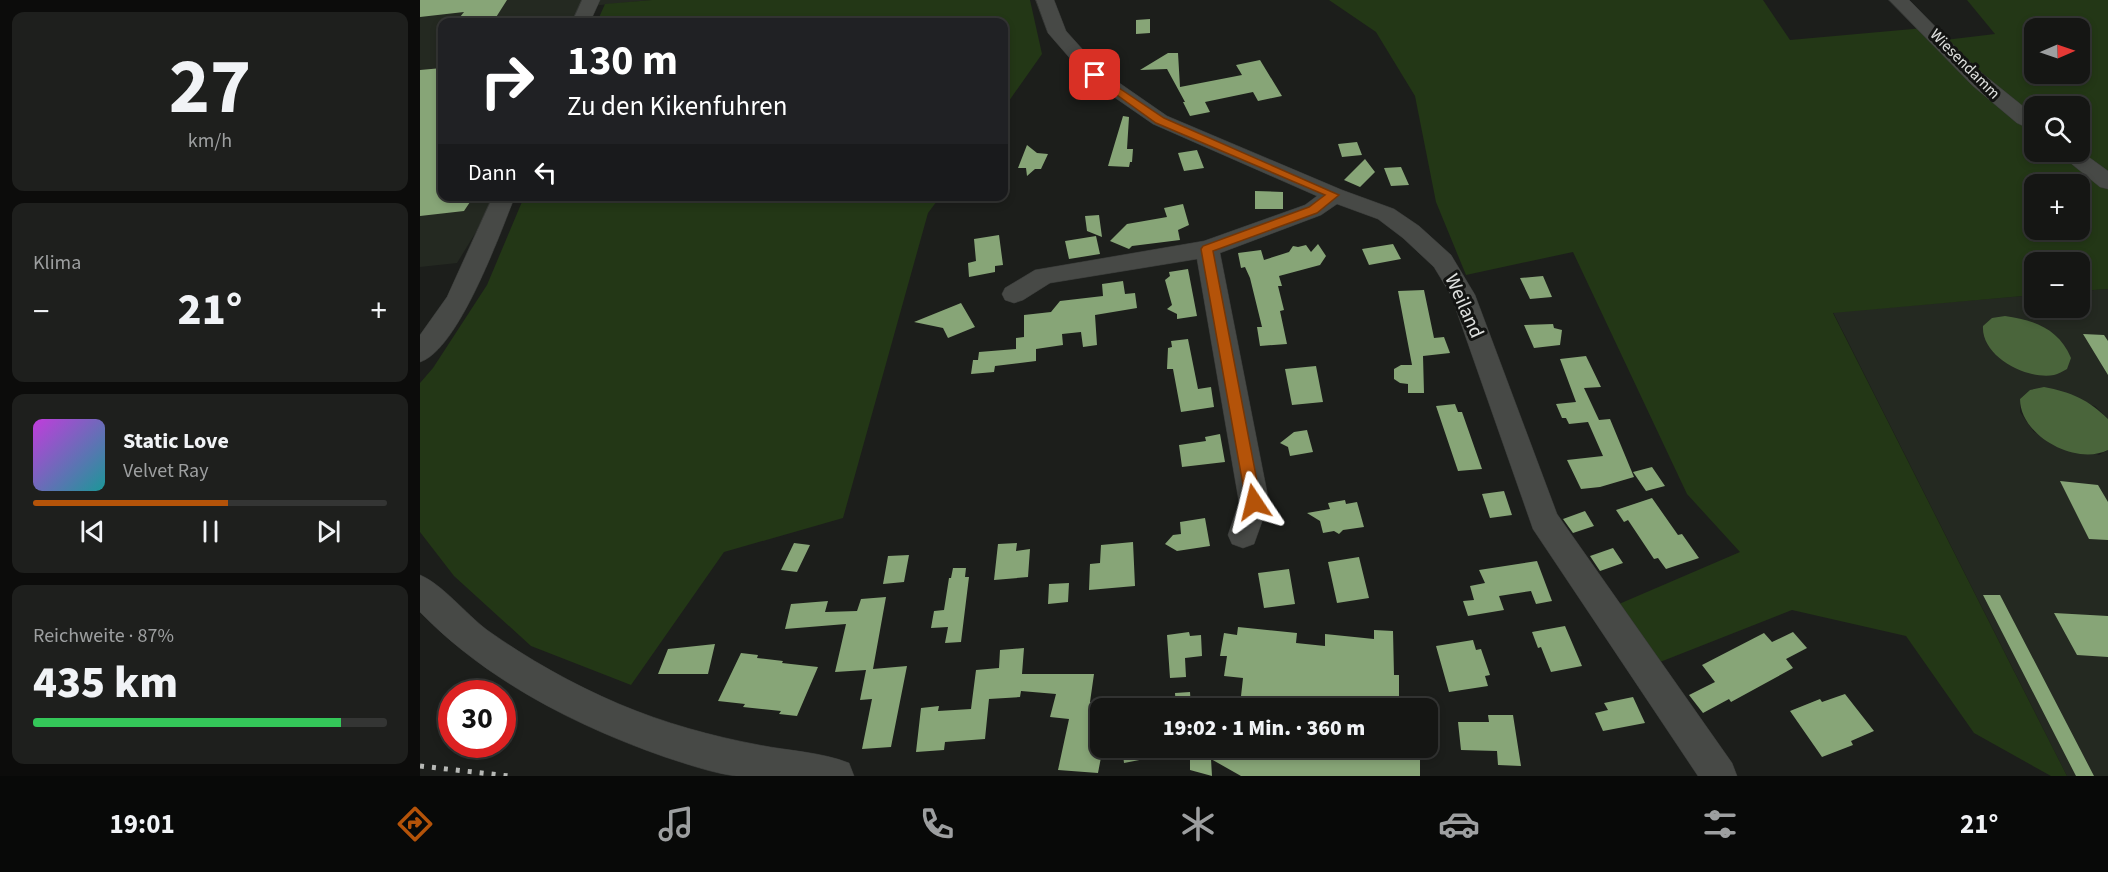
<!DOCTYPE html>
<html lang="de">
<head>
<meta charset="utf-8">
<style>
  body { margin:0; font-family:"Source Sans 3",sans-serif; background:#1e1f1d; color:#f1f3f6; height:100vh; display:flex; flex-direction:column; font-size:22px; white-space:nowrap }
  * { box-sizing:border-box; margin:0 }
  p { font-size:20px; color:#9d9fa0 }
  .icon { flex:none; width:33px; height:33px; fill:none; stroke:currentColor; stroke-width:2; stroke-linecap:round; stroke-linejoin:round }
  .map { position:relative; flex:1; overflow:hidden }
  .sheet { display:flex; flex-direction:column; gap:12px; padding:12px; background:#0c0c0b; width:420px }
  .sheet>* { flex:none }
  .guide { position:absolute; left:18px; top:18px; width:570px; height:183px; border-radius:12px; box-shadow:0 3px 9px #0003,0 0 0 2px #343534; background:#202124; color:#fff; overflow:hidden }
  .needle { width:39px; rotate:88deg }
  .buttons { position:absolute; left:1604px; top:18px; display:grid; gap:12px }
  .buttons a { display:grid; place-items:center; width:66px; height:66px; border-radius:12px; background:#151614; box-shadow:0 3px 9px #0003,0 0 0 2px #343534; font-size:30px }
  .speed { position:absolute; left:18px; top:680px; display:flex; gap:12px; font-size:30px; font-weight:700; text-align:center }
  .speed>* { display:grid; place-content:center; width:78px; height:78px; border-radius:50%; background:#151614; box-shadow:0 3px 9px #0003,0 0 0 2px #343534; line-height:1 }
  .speed .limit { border:9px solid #d22; background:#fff; color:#111 }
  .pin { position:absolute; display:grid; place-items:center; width:51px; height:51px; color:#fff; margin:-26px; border-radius:12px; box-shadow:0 3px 9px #0006 }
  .me { position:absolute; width:66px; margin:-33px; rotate:350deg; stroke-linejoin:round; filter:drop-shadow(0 0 4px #0008) }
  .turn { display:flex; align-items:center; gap:21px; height:126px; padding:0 30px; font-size:27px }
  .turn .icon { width:78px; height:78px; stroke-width:2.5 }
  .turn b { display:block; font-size:42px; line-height:51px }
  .then { display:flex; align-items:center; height:57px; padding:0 30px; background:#0003; gap:12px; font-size:22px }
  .big { font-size:45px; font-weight:800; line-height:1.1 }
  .sheet .tile { flex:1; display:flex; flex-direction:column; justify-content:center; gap:9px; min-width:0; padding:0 21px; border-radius:12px; background:#1e1f1d }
  .sheet .dial { align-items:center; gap:0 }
  .dial b { font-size:78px; line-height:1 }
  .song { display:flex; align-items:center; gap:18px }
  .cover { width:72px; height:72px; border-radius:9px; background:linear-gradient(135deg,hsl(290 70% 55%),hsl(180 70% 35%)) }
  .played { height:6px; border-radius:3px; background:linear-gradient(90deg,#b45309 55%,#343534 55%) }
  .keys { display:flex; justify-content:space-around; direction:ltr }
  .heat { display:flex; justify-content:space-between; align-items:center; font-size:33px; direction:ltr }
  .charge { height:9px; border-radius:4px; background:linear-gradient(90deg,#34c759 87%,#343534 0) }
  .trip { position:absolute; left:670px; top:698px; width:348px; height:60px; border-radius:12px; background:#151614; box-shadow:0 3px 9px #0003,0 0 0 2px #343534; font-weight:800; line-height:60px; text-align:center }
  .menu { display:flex; height:96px; justify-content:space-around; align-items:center; background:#080908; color:#9d9fa0 }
  .menu .icon { width:42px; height:42px }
  .menu .on { color:#b45309 }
  .menu b { font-size:27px; color:#f1f3f6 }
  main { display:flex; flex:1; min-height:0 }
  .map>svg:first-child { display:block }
</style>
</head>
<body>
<main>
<section class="sheet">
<div class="tile dial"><b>27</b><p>km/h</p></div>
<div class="tile"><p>Klima</p>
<div class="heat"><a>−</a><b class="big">21°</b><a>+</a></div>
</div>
<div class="tile">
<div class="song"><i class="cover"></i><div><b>Static Love</b><p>Velvet Ray</p></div></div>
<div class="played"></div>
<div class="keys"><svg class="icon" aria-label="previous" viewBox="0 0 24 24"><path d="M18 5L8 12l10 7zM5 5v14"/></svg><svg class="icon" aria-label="pause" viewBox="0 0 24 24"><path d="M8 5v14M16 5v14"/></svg><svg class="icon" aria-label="next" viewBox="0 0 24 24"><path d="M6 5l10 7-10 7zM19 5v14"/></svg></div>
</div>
<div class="tile"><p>Reichweite · 87%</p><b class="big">435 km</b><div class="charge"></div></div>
</section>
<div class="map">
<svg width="1688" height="776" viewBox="0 0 1688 776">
  <rect width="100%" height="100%" fill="#1c1e1b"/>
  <path fill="#242921" d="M0,0H232L160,7L153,22H22V196L73,197L56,232L37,263L0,267Z
    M1688,289V419L1675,406L1610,390L1600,399V412L1614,432L1679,455L1688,450V776H1647L1413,312L1614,295V308H1659V291Z"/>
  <path fill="#233716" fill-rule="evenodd" d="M232,0H610L622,54L584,108V22H177L185,4Z
    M909,0H1343L1370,40L1504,28L1525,40L1575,34L1547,0H1688V289L1659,291V262H1614V295L1413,313L1647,776H1631L1554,733L1486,636L1372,610L1235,664L1192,607L1320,552L1267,494L1153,252L1046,275L1016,202L995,96L956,32ZM1614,28H1659V74H1614ZM1614,106H1659V152H1614ZM1614,184H1659V230H1614Z
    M104,197H520L508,213L423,518L304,552L211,685L111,646L34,576L0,532V383L13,368L67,285Z"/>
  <path fill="#4a653b" d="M1585,316C1614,320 1639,329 1651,358L1647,369C1643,371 1638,374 1634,375C1606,380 1561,356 1563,326L1572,318Z
    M1624,387C1651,392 1669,400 1688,419V450C1656,466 1600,436 1600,399L1610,390Z"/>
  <path fill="#87a577" d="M0,0H87L73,22H36L44,12L0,17Z
    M730,19V33L716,34V20Z
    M748,53H758L760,87L822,75L816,65L840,60L862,96L838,101L833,92L785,102L790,112L770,116L763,102H765L747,69L720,70Z
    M22,68V196H54L44,211L0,216V70Z
    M703,116L709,117L707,149H713L712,162H710L709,167L688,166Z
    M937,142L942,155L922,157L918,144Z
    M607,145L617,153L628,154L621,169H615L607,176L606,168H598Z
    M777,150L784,168L764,171L758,153Z
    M945,159L955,172L940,187L924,180Z
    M981,167L989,185L971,186L964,168Z
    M835,191L863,192V209H835Z
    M763,204L769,225L758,230L760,240L712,246L709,249L690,241L707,224L747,217L744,208Z
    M679,215L682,237L667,231L665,216Z
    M579,235L583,265L575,266V272L549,277L548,263L556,261L554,239Z
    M676,236L680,254L649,259L645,241Z
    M898,244L906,256L900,265L859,276L862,286H858L864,310L860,311L867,344L840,346L837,327H842L830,278L825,267L821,268L818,253L841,250L844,260L869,252L873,246L878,247L886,245L891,252Z
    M973,244L981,259L949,265L942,249Z
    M768,269L777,316L757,319V314L747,309L752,305L745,280L750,276L749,272Z
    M1123,276L1132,297L1110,299L1100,278Z
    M703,281L705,294L715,293L717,308L675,315L677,345L663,347L661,332L642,334L643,345L616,349V361L575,366L574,372L551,374L553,360H558L559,352L596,349V338L604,337V315L631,312L640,301L683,296L682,284Z
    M1004,290L1014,338L1024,337L1030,353L1003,356L1004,393H988V384L980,383L974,379V369L981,365H992L978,291Z
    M541,303L555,327L528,338L523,328L494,322Z
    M1133,324L1134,328L1142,330L1140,345L1114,348L1104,325Z
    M1663,334L1684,335L1688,341V375Z
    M768,339L778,389L791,387L794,407L761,412L753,369H747L748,348L752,347L751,341Z
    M1166,356L1181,387L1164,388L1179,420L1190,419L1214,477L1180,487L1161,489L1147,460L1183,456L1168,422L1149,424L1146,418H1142L1136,404L1156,402L1140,359Z
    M896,366L903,402L872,405L865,369Z
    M1035,404L1038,412H1042L1062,469L1038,471L1016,406Z
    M887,430L893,452L870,456L868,447L860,443L874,432Z
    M800,434L805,462L762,467L759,445L786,441L785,437Z
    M1232,467L1245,486L1226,491L1213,472Z
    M1640,481L1678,485L1688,502V540L1669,539Z
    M1084,491L1092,515L1070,518L1062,494Z
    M1232,498L1258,535L1262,534L1279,558L1246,569L1238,558L1234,559L1208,520L1204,522L1196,510Z
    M925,500L926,504L937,502L944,527L923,530L919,534L914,531L903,533L900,521L887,513L910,509L908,503Z
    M1165,511L1174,526L1153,533L1143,519Z
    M785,518L790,546L757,551L745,544L753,535L761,534L760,522Z
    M713,542L715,586L669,590L670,564L680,563L681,545Z
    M374,543L390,545L377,572L361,570Z
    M597,543L596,551L610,549L608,577L574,580L578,544Z
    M1193,548L1203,563L1180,571L1170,556Z
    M489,555L484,582L463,584L468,556Z
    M939,557L949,598L917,603L908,562Z
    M1117,561L1132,601L1116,604L1111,591L1079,596L1084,610L1048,616L1043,601L1054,600L1050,586L1065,583L1059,570Z
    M533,568H546L545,577H549L541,642L525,643L528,627L511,628L514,611L524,610L529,578H531Z
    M869,569L875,604L844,608L838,573Z
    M649,583L648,602L628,604L629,584Z
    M1563,595H1580L1674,776H1656Z
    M466,597L453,669L487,666L471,747L442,749L452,699L440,700L446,670L415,672L426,624L365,629L371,604L408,601L405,612L437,611L441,599Z
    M1634,613L1688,616V657L1657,655Z
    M1145,626L1162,666L1131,672L1121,647L1118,648L1112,632Z
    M818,627L877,633L876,643L905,646V634L954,639V630L973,631L974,675H979V700L965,703V708H832V706L820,705L823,678L804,676L807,656H800L804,633L817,635Z
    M769,632L770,636L781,635L782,656L765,658L766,677L750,678L747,635Z
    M1373,632L1387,648L1366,659L1373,668L1311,702L1309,699L1283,713L1269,695L1295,682L1282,665L1344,633L1352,642Z
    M1053,640L1056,650L1061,649L1070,675L1065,676L1068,686L1029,692L1016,646Z
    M295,644L288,674H238L248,649Z
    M604,648L602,674H674L670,702H681V747H683L678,773L638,770L649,719L630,717L636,694L601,691L600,697L569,699L565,739L525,742L524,750L496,752L501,708L519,706L518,711L551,709L556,670L579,668L580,650Z
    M321,653L338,655L337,658L363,661L362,663L398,667L377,716L359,714L361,711L323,707L325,704L298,701Z
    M770,692L771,708H756L755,693Z
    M1425,694L1454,731L1431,741L1433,745L1402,757L1370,711L1400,699L1402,702Z
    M1213,697L1225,723L1183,731L1175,713L1188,710L1184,703Z
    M1068,715H1093L1101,766L1078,765L1077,751L1041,750L1038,722H1069Z
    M702,747H750V754L704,763Z
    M770,747H891L926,751V747H987V759L1000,760V776H821L791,759L792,776L770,770Z"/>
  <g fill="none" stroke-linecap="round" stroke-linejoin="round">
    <g stroke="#363836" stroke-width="1">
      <path id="minor" d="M162,0H180L170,22H152Z
        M616,0H634L646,31L682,71L747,116L922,190L974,209L999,226L1031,255L1055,295L1137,514L1312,763L1317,776H1278L1113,529L1031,295L1014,267L983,238L958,219L917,204L901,215L800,253L849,502L834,544L823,548L812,544L808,535L819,502L777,259L630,283L603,300L594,303L585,300L582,294L585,288L615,270L784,241L885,205L897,196L733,124L668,79L628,33Z
        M1469,0H1489L1493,4L1558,70L1614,115V131L1597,123L1553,86Z
        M1659,150L1688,171V189L1680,187L1637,152Z
        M73,196H95C80,234 38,350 0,362V335L27,297Z
        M0,575C22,584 46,614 67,630C108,659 152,684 199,704C244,723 291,736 339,745C369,751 401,752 429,763L434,776C397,776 351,776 316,776C292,773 267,764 245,757C156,726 66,680 0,612Z"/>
    </g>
    <use href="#minor" fill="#474946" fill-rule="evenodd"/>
    <path stroke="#b6b8b5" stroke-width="5" stroke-dasharray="4 8" stroke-linecap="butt" d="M0,766L89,776"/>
  </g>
  <path fill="#b45309" stroke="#753606" stroke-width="1.5" d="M675,72L744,118L919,195L897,213L793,251L841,502L839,507L834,509L829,507L826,502L781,249L783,246L889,207L905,195L736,123L672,77L670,75Z"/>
  <g text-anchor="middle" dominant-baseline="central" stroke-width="6" stroke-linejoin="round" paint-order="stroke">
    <g font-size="16" fill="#dfe1df" stroke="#131412">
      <text transform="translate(1545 64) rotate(45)">Wiesendamm</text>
    </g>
    <g font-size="20" fill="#dfe1df" stroke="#131412">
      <text transform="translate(1044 306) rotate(66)">Weiland</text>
    </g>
  </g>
</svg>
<div class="buttons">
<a><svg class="needle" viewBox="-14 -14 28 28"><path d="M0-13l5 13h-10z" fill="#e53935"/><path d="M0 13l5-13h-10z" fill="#9d9fa0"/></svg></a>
<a><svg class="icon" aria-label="search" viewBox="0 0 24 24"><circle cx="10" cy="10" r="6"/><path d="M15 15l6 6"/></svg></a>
<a>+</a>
<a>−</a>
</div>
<div class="speed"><div class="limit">30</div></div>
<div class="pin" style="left:675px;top:75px;background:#d93025"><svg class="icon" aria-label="arrive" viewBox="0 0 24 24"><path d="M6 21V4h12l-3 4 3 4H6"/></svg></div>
<svg class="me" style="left:834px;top:502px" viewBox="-20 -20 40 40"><path d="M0-17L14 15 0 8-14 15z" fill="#b45309" stroke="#fff" stroke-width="4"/></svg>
<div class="trip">19:02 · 1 Min. · 360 m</div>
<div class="guide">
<div class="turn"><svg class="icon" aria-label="right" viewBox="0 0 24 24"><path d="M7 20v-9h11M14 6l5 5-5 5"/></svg><div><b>130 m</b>Zu den Kikenfuhren</div></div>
<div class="then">Dann<svg class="icon" aria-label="left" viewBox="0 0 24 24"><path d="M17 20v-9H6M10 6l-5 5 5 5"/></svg></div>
</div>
</div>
</main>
<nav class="menu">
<b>19:01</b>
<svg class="icon on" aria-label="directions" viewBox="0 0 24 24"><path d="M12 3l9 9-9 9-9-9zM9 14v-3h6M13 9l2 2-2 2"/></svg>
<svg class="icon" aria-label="music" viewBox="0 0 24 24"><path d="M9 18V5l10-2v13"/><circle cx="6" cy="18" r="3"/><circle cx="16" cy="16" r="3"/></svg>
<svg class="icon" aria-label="phone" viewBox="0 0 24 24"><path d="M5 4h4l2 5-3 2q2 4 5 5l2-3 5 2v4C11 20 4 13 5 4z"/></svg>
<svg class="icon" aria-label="climate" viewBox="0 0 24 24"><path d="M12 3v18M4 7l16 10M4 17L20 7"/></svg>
<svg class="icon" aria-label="car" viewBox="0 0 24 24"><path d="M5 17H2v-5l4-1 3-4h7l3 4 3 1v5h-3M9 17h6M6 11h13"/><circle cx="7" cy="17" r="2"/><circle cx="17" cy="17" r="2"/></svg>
<svg class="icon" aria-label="filters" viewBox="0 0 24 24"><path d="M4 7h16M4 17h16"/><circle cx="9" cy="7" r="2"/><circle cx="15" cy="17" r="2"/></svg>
<b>21°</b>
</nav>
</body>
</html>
